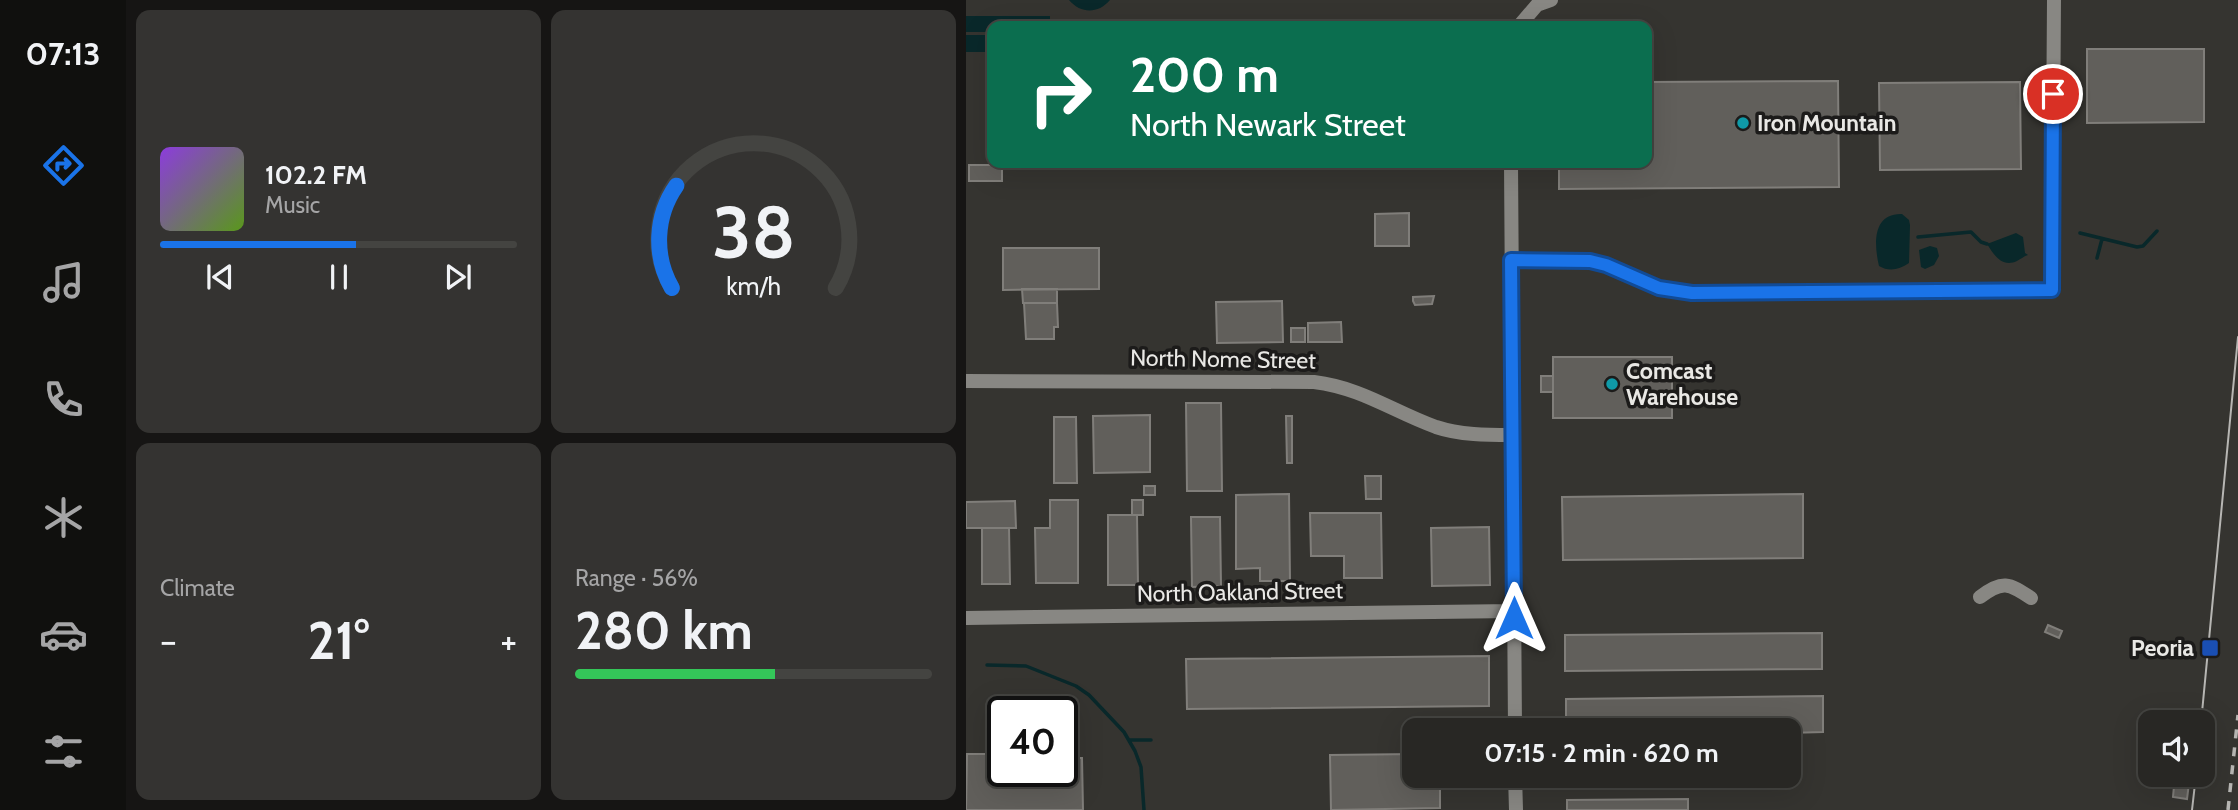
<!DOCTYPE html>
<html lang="en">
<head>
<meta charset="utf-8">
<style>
  body { margin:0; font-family:Cabin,sans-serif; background:#343331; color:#f1f3f6; height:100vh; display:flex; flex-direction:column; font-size:26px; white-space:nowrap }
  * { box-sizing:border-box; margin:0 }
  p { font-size:23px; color:#a5a5a6 }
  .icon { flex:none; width:38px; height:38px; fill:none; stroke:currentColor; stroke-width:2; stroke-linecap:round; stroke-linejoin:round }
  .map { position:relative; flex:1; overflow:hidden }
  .drawer { display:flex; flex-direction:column; gap:10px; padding:10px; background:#161514; width:840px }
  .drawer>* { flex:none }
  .guide { position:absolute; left:21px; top:21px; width:665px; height:147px; border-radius:14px; box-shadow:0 7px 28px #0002,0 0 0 2px #444441; background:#0b6e4f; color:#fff; overflow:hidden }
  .fabs { position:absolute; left:1172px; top:710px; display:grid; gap:14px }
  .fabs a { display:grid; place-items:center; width:77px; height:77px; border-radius:14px; background:#282724; box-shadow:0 7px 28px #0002,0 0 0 2px #444441; font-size:35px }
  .speed { position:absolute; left:21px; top:696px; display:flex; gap:14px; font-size:35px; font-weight:700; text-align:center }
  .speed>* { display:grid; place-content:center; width:91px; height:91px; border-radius:50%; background:#282724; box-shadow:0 7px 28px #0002,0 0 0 2px #444441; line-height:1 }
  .speed .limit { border:4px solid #111; border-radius:10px; background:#fff; color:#111 }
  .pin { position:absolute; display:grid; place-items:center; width:60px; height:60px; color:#fff; margin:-30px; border:4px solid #fff; border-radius:50%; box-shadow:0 2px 7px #0007 }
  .me { position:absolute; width:77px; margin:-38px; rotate:0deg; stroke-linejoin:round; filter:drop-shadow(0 0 5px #0008) }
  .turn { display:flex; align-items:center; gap:24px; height:147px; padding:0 28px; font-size:32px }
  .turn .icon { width:91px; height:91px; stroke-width:2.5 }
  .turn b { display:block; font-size:49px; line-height:60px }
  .big { font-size:52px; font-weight:800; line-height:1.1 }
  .drawer .widget { flex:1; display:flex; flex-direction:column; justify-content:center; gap:10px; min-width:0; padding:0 24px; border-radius:14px; background:#343331 }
  .drawer .dial { align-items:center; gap:0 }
  .dial svg { height:182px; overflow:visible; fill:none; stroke:#444441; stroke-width:7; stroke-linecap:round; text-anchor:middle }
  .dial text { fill:#f1f3f6; stroke:none }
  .song { display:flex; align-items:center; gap:21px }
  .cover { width:84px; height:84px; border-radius:10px; background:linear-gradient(135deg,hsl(270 70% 55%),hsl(90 70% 35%)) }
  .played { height:7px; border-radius:4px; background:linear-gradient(90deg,#1a73e8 55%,#444441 55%) }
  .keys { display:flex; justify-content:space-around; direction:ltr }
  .heat { display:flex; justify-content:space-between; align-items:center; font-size:38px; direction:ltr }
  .charge { height:10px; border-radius:5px; background:linear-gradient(90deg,#34c759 56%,#444441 0) }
  .drawer .tiles { flex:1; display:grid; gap:10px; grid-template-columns:repeat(2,1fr) }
  .trip { position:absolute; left:436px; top:718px; width:399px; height:70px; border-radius:14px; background:#282724; box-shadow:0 7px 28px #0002,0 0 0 2px #444441; font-weight:800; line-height:70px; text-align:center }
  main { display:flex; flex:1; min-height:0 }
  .dock { display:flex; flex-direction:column; width:126px; justify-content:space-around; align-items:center; background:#10100e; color:#a5a5a6 }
  .dock .icon { width:49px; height:49px }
  .dock .on { color:#1a73e8 }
  .dock b { font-size:32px; color:#f1f3f6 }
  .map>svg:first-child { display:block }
</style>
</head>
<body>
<main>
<nav class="dock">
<b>07:13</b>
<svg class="icon on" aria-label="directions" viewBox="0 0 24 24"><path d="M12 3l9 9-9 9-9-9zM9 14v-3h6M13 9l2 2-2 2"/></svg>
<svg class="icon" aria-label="music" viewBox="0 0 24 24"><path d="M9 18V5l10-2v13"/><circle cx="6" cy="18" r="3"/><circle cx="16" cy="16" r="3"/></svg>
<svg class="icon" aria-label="phone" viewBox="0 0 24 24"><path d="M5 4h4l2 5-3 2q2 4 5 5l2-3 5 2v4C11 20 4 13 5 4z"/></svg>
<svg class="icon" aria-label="climate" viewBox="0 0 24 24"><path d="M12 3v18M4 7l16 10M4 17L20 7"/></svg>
<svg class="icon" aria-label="car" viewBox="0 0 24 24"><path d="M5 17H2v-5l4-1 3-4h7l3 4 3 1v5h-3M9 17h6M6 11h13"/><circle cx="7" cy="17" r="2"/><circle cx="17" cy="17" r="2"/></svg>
<svg class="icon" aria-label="filters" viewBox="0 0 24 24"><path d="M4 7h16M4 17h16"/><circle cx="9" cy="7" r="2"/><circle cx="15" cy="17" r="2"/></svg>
</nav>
<section class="drawer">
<div class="tiles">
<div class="widget">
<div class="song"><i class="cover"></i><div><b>102.2 FM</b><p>Music</p></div></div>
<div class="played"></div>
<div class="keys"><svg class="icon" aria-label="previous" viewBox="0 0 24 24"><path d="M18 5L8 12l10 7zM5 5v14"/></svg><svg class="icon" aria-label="pause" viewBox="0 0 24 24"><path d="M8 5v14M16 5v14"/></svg><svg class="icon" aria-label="next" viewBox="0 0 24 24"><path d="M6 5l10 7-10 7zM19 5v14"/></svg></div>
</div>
<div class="widget dial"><svg viewBox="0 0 100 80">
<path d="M14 69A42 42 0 1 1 86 69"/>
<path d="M14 69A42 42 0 0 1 16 24" stroke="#1a73e8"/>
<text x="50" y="56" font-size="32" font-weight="700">38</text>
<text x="50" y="72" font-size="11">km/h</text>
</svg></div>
<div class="widget"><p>Climate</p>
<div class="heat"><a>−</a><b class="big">21°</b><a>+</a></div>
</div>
<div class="widget"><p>Range · 56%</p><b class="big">280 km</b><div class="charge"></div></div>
</div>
</section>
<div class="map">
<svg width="1272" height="810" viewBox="0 0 1272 810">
  <rect width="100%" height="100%" fill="#353430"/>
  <path fill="#09282a" d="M103,0H144C132,14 115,14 103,0Z
    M0,16H84V26H26V32H0Z
    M0,35H26V52H0Z
    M936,214L943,220L944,225L943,263C933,270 923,272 913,266C908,245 906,213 936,214Z
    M1050,233L1057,237L1059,253L1062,255C1058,256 1055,259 1051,261C1036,268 1028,255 1021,244Z
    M964,246L971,248L973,256L968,265L959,269L955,267L953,250Z"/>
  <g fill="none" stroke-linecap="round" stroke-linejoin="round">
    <path stroke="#09282a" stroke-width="3.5" d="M1114,233L1171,247L1177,246L1191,231
      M952,237L1005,232L1015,242L1021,244
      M1131,258L1136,239
      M21,665L60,666L110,686L123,695L158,732L169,751L175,767L178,810
      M28,706H54L59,711
      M163,740H185"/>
  </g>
  <path fill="#615f5b" stroke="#807e7a" stroke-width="2" d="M1121,49H1238V122L1121,123Z
    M872,81L873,187L593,189V163H681V82Z
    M1054,82L1055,169L914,170L913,83Z
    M3,165H36V181H3Z
    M443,213V246H409V214Z
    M37,248H133V289L37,290Z
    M56,289H91V303H57Z
    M468,296L466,304L449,305L447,301V297Z
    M316,301L317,342L251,343L250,302Z
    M58,303H91L92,327H88V339H60Z
    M375,322L376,342H342V323Z
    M325,328H339V342H325Z
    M587,357H706V418H587Z
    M575,376H587V392H575Z
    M220,403H255L256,491H221Z
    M184,415V472L128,473L127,416Z
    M320,416H326V463H321Z
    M88,417H110L111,483H88Z
    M399,476H415V499H400Z
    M178,486H189V495H178Z
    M323,494L324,581H294V568L270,569V495Z
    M837,494V558L597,560L596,497Z
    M84,500H112V583H70L69,528H84Z
    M166,500H177V515H166Z
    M49,501L50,528H0V502Z
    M344,513H415L416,578H378V556H345Z
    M142,515H171L172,585H142Z
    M225,517H254L255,586L226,587Z
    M523,527L524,585L466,586L465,528Z
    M16,528H43L44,584H16Z
    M1082,625L1096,631L1093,638L1079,632Z
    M856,633V669L599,671V635Z
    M523,656V706L221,709L220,659Z
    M857,696V732L822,733V730H600V699Z
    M1,754H24V760H37V772H96V758H116L117,810H0Z
    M448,754V775H474V808L365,810L364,755Z
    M1209,775H1224L1221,799L1207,797Z
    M722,799V810H601V800Z"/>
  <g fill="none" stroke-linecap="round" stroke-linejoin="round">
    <path stroke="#888783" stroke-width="14" d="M553,26L571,5L585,0
      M545,163L549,730
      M545,260L624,261L640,265L693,288L726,293L1086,290L1088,0
      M0,381L348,382C396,388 426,411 470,427C494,435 521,435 546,435
      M1014,597C1036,580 1043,583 1065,598
      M0,618L548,611
      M549,775L550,810"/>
    <path stroke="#b7b6b3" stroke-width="2" d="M1235,723L1272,337
      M1237,771L1243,712
      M1226,810L1230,775"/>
    <path stroke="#b7b6b3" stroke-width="3.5" stroke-dasharray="9 9" stroke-linecap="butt" d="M1262,810L1272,715"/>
  </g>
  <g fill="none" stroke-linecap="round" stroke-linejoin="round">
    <g stroke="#114b97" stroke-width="18">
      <path id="route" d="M548,618L545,260L624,261L640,265L693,288L726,293L1086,290L1087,94"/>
    </g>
    <use href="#route" stroke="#1a73e8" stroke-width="12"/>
  </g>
  <g fill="#0f9aa8" stroke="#1c1b1a" stroke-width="2.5">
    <circle cx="777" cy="123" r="7"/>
    <circle cx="646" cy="384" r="7"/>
  </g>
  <rect fill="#1a4fb4" stroke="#1c1b1a" stroke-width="2.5" x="1235" y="639" width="18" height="18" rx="3.5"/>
  <g text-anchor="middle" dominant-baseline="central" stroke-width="7" stroke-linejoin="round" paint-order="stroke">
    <g font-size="23" font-weight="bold" fill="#e9e8e5" stroke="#1c1b1a" text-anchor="start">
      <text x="791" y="123">Iron Mountain</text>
      <text x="660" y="371">Comcast<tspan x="660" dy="26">Warehouse</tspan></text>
      <text x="1228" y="648" text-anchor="end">Peoria</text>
    </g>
    <g font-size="23" fill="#e9e8e5" stroke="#1c1b1a">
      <text transform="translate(257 359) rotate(1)">North Nome Street</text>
      <text transform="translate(274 592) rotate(-1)">North Oakland Street</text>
    </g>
  </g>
</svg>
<div class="fabs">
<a><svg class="icon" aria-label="sound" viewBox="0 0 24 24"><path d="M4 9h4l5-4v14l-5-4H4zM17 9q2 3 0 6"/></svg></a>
</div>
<div class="speed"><div class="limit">40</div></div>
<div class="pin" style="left:1087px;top:94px;background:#d93025"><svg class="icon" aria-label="arrive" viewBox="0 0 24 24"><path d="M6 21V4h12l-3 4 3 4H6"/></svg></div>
<svg class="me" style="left:548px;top:618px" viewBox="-20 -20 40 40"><path d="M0-17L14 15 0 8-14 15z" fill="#1a73e8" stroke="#fff" stroke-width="4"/></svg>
<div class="trip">07:15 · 2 min · 620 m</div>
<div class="guide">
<div class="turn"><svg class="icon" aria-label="right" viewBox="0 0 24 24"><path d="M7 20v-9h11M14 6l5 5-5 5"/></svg><div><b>200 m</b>North Newark Street</div></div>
</div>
</div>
</main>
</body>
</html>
